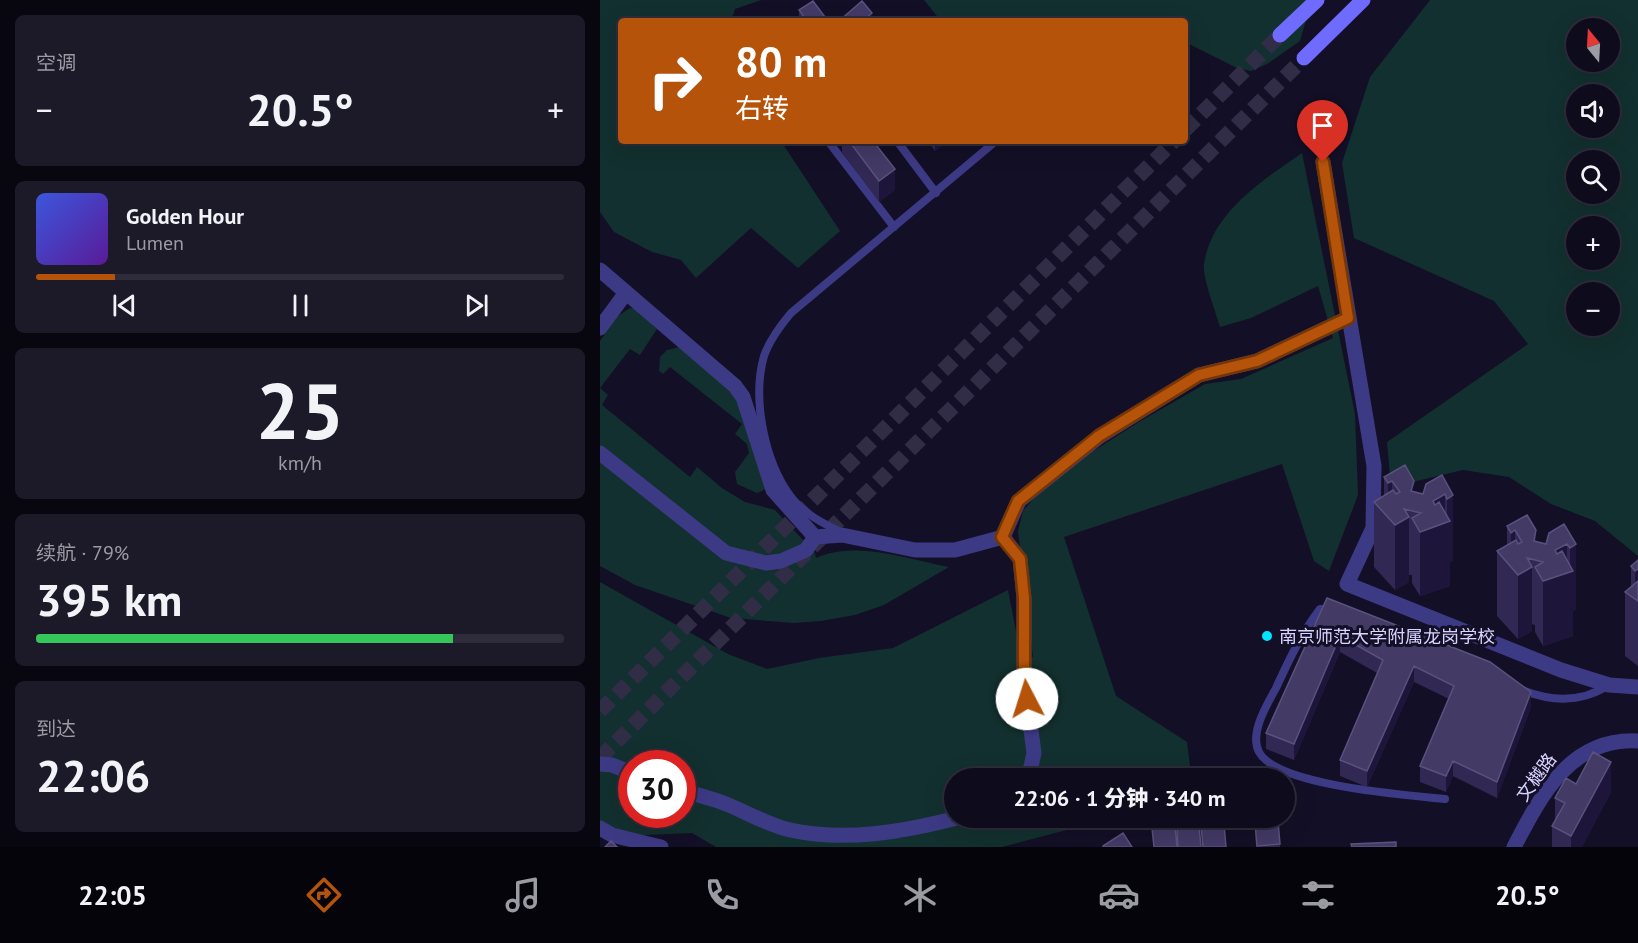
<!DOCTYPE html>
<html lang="zh">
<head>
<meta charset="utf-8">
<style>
  body { margin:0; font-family:"PT Sans","Noto Sans SC",sans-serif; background:#1c1929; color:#f1f3f6; height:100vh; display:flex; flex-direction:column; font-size:22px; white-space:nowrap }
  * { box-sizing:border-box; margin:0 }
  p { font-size:20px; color:#9b9ba3 }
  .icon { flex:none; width:33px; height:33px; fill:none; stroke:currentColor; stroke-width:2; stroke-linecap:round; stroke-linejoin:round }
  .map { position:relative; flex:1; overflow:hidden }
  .panel { display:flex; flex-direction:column; gap:15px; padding:15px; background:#08060f; width:600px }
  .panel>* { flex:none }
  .top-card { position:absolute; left:18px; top:18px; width:570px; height:126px; border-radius:6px; box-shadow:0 6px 24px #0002,0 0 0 2px #2e2b3b; background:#b45309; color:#fff; overflow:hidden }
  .needle { width:39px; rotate:342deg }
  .buttons { position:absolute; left:966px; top:18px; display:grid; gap:12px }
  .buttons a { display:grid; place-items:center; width:54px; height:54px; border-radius:50%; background:#0e0b1c; box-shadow:0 6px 24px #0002,0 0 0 2px #2e2b3b; font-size:30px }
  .speed { position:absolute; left:18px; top:750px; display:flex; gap:12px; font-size:30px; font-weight:700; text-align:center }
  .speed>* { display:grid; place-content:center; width:78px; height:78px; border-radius:50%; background:#0e0b1c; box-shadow:0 6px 24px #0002,0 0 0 2px #2e2b3b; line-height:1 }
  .speed .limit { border:9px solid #d22; background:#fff; color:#111 }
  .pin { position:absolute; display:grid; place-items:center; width:51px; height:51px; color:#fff; margin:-62px -26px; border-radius:50% 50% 50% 0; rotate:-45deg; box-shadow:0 0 6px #0007 }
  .pin .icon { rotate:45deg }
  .me { position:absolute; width:66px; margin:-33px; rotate:355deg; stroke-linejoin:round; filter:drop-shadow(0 0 4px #0008) }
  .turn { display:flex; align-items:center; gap:21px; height:126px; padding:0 18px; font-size:27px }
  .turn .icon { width:78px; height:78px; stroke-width:2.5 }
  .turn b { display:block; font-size:42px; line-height:51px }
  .big { font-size:45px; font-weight:800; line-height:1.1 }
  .panel .widget { flex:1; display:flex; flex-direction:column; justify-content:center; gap:9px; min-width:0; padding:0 21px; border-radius:9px; background:#1c1929 }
  .panel .dial { align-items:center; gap:0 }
  .dial b { font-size:78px; line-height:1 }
  .song { display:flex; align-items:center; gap:18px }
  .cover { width:72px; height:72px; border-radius:9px; background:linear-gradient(135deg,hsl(230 70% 55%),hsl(270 70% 35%)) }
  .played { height:6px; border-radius:3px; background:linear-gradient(90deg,#b45309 15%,#2e2b3b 15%) }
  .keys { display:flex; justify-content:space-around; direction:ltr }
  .heat { display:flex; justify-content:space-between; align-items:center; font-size:33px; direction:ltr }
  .charge { height:9px; border-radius:4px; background:linear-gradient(90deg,#34c759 79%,#2e2b3b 0) }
  .trip { position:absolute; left:344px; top:768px; width:351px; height:60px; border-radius:30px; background:#0e0b1c; box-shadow:0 6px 24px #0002,0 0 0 2px #2e2b3b; font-weight:800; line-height:60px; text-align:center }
  .tab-bar { display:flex; height:96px; justify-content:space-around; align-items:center; background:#06040b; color:#9b9ba3 }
  .tab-bar .icon { width:42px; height:42px }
  .tab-bar .active { color:#b45309 }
  .tab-bar b { font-size:27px; color:#f1f3f6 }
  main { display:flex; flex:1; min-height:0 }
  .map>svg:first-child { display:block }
</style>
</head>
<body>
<main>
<section class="panel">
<div class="widget"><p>空调</p>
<div class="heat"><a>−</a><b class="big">20.5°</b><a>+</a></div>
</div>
<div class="widget">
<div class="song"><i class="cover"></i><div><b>Golden Hour</b><p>Lumen</p></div></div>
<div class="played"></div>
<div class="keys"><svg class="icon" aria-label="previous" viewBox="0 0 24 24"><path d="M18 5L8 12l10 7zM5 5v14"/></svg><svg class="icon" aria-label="pause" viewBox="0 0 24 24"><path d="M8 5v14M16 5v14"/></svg><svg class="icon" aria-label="next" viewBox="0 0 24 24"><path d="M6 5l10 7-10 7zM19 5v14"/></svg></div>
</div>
<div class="widget dial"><b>25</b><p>km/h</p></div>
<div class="widget"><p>续航 · 79%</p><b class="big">395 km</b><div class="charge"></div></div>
<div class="widget"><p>到达</p><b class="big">22:06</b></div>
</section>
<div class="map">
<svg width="1038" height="847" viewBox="0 0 1038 847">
  <rect width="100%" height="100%" fill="#130f26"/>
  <path fill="#12302f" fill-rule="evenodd" d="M0,0H161L135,9L131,21H21V141H181L240,231L198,268L151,228L96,278L81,260L52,252L14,232L0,212Z
    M324,0H712L700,41L667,64L651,71L637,68L587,43L585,45V21H341Z
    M830,0H1038V556L995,521L951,504L909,477L863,470L791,487L787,442L928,344L894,301L754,238L742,163L770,77ZM976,28H1010V62H976ZM976,94H1010V128H976ZM976,160H1010V194H976ZM976,226H1010V260H976ZM976,292H1010V326H976Z
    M702,153L755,414L758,495L729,571L714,561L682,464L464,537L516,696L587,742L591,775L584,778H354V818H504L490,824L402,847H116L92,833L0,837V582L128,654L167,669L219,658L293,648L408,590L421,657H433L418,531L423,511L440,491L470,466L539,422L605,384L641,379L733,338L718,286L651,318L620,327C616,313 602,277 604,264C612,212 662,181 702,153ZM32,764H82V814H32Z
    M30,308H34L57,329L40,355L30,349L0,388L8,395L2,405L90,477L97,467L122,488L145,502L175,510L215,553L216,558C256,540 307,559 349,567L284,605L255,615L221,621L194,623L131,618L35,585L0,566V341L18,316Z
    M80,347L126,382L140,402L166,489L157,493L137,484L135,472L149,453L147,444L135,434L142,424L70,367L63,374L59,371L60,357L67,350Z"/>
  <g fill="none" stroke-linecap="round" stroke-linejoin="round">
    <path stroke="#312d47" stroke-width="15" stroke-dasharray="15 8" stroke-linecap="butt" d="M585,130L680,35
      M0,711L574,141
      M0,758L704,58"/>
    <path stroke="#3d3a85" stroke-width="8" d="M228,141L294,227
      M300,145L336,193
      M243,533C224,524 204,514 191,497C164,461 152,398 164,356C170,339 180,326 191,313L396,141
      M733,610L720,609C701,634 689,660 676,688C667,705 649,733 659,752C677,786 807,795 845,799
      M922,690C952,702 981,703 1009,685"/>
    <path stroke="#3d3a85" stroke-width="15" d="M723,162L774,466L773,528L747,584L961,670L1009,685L1038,687
      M0,270L135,386L143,397L173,490L215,537
      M0,328L25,294
      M0,453L126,553L166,563L181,561L206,550L215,537L242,535L315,550H355L403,537L419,501L499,437L599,375L657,361L748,318
      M403,537L420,559L424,598V676L434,753L430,771L424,778
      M0,764L12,765L32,773
      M82,790C94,794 106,797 118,801C142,809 164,824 190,830C246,842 302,832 357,818
      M0,828L12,835L61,847
      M914,847C941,795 971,737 1038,741"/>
    <path stroke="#6f6bff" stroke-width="15" d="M680,35L717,0
      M704,58L763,0"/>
  </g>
  <path fill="#312854" d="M199,10L228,21H199Z
    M239,141H284L277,146L295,190L279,202L242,152V144Z
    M328,141H348L335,151Z
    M784,477L814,492L823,494L853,495V560L850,562V586L820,596L812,583V575H809V582L795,590L774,567V502L784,496Z
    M907,526L936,541L946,544H976V609L973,611V636L943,646L935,632V625L932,624V631L918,639L897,616V551L907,545Z
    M1038,560V666L1025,656V592L1031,587V566Z
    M727,598L931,707L897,798L853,776L846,792L820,782V766L849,699L814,682L767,787L740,776V760L777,673L740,652L694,760L666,749V733Z
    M976,784L1011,792L982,847H952V826L955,822V798Z
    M678,821L680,847H656L655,823Z"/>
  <path fill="#1d163a" d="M272,13V21H263Z
    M267,141H284L267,154Z
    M335,141H348L335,151Z
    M295,169V190L279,202V181Z
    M792,481V522L788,517V483Z
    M845,494V523L847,522V499L853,495V560L850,562V586L820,596V532L833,501Z
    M809,517V582L795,590V525Z
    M915,530V572L911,567V533Z
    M967,544V573L970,572V548L976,544V609L973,611V636L943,646V581L955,550Z
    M932,567V631L918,639V575Z
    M1038,569V601L1035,599V571Z
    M740,636V652L694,760V744Z
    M814,666V682L767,787V771Z
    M931,692V707L897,798V782Z
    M853,761V776L846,792V776Z
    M1011,762V792L982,847H971V836Z"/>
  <path fill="#433a66" stroke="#5a527e" stroke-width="1.5" d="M213,1L228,21H207L199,10Z
    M262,1L272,13L263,21H239Z
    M249,141H273L295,169L279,181Z
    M805,465L814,481L811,491L823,494L826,484L842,475L853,495L847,499L845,494L833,501L835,505L839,502L850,521L820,532L812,518L821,513L804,509L809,517L795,525L774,502L793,490L796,494L800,492L792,481L788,483L784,477Z
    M927,515L936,530L934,541L946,544L949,533L964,524L976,544L970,548L967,544L955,550L957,554L962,551L973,571L943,581L935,567L943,562L927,558L932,567L918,575L897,551L916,540L918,544L922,542L915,530L911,533L907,526Z
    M1038,560V569L1035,571L1031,566Z
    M1038,581V601L1025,592Z
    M727,598L890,662L931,692L897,782L853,761L846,776L820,766L854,686L814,666L767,771L740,760L783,660L740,636L694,744L666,733Z
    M993,752L1011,762L971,836L952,826L965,803L955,798L966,778L976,784Z
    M678,821L680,844L657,846L655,823Z
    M624,824L626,847H603L601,826Z
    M599,826L601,847H578L577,827Z
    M575,827L577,847H554L552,828Z
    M523,833L532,847H503V846Z
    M11,841L17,847H5Z
    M796,842V847H752L751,844Z"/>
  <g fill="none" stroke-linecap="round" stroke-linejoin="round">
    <g stroke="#753606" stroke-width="15">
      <path id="route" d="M427,699L424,676V598L420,559L402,537L418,501L499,436L599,375L657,361L748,318L723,162"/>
    </g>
    <use href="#route" stroke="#b45309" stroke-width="10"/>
  </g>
  <circle fill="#00e5ff" stroke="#130f26" stroke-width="2" cx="667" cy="636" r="6"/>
  <g text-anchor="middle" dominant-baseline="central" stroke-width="6" stroke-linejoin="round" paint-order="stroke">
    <g font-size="18" fill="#d9d4ff" stroke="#130f26" text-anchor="start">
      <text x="679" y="636">南京师范大学附属龙岗学校</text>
    </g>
    <g font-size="18" fill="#d9d4ff" stroke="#130f26">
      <text transform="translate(936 777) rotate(-54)">文樾路</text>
    </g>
  </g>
</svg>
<div class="buttons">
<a><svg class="needle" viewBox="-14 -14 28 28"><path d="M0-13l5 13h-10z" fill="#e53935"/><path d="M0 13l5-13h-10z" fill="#9b9ba3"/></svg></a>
<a><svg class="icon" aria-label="sound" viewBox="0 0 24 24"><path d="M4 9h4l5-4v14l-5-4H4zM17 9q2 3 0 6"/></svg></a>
<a><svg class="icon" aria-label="search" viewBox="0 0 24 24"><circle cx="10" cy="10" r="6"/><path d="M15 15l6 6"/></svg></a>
<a>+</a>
<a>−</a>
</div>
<div class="speed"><div class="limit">30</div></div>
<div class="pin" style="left:723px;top:162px;background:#d93025"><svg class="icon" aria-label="arrive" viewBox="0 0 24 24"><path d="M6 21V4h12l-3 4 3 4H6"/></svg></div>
<svg class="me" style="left:427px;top:699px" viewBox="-20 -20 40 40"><circle r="19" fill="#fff"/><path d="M0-13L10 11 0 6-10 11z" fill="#b45309"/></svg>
<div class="trip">22:06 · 1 分钟 · 340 m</div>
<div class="top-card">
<div class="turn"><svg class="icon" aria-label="right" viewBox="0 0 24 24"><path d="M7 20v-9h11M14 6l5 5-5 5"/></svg><div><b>80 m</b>右转</div></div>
</div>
</div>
</main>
<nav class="tab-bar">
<b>22:05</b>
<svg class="icon active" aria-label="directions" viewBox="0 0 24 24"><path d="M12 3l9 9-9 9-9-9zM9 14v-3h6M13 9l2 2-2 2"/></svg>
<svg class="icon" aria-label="music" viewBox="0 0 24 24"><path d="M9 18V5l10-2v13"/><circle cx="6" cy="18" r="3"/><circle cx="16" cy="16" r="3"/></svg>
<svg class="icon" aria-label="phone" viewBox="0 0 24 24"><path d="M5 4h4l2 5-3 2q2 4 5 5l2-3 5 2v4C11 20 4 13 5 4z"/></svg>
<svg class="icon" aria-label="climate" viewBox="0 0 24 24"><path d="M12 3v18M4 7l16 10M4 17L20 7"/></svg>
<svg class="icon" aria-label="car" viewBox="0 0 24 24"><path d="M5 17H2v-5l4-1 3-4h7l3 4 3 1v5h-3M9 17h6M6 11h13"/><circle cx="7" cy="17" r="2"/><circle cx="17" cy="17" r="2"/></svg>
<svg class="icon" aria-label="filters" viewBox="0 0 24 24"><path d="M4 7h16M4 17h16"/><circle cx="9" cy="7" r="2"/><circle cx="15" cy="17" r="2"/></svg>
<b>20.5°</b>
</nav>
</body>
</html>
